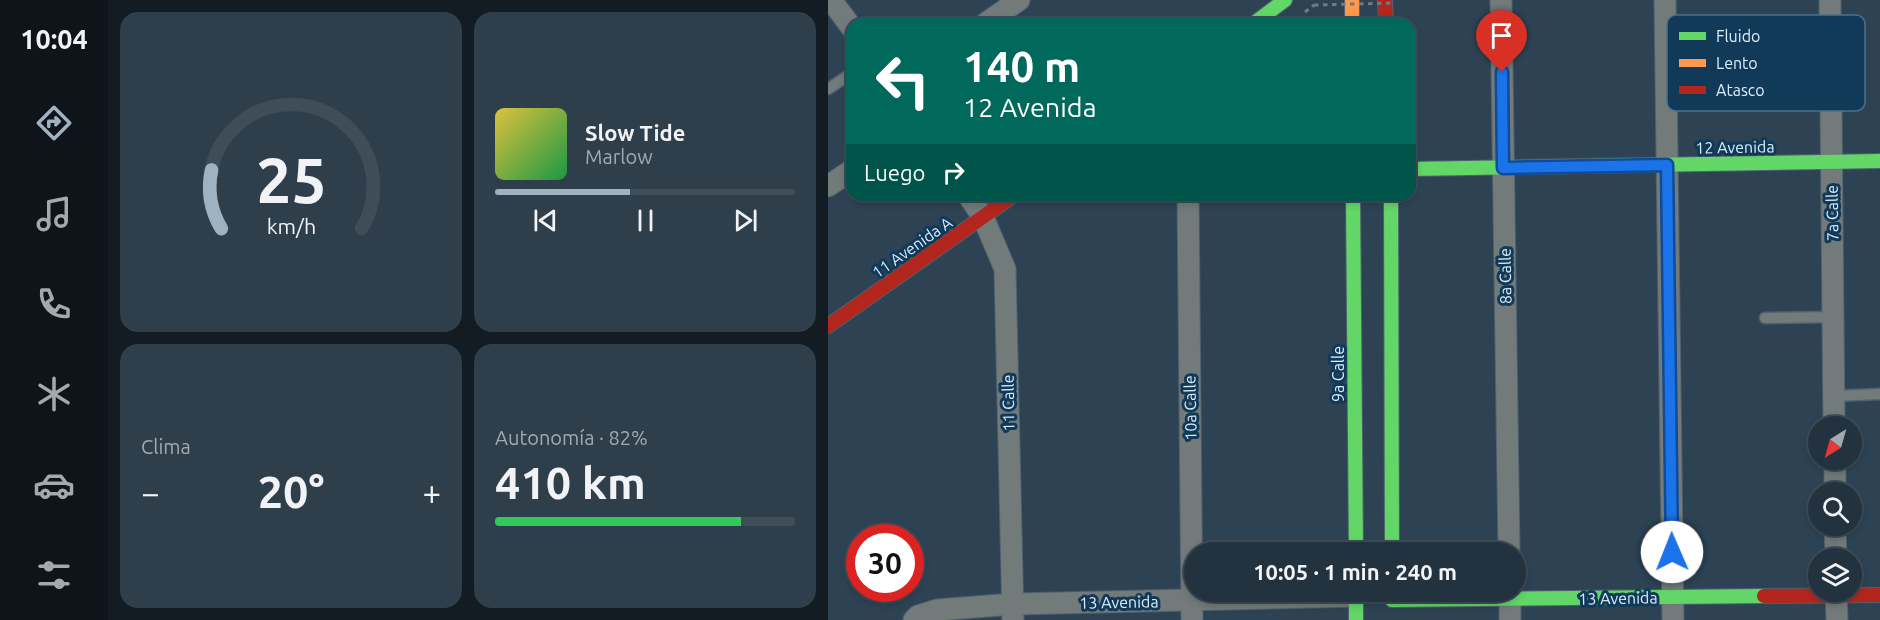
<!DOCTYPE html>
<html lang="es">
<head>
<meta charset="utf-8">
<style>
  body { margin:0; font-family:Ubuntu,sans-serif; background:#2e3e4a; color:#f1f3f6; height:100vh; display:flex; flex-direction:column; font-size:22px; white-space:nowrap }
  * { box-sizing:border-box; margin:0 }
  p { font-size:20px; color:#a2aab0 }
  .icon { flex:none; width:33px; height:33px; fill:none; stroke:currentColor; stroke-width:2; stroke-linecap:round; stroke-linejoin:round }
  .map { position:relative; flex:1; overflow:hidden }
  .panel { display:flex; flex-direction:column; gap:12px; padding:12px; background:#131c23; width:720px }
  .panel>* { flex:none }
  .top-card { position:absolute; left:18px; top:18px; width:570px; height:183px; border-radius:18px; box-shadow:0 3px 9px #0003,0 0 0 2px #3f4d59; background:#00695c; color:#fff; overflow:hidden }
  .needle { width:39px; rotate:217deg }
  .tools { position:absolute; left:980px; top:416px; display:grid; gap:12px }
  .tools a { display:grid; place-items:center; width:54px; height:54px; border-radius:50%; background:#22323f; box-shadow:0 3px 9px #0003,0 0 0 2px #3f4d59; font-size:30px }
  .speed { position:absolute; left:18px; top:524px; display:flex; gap:12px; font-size:30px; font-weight:700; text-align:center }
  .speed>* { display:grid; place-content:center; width:78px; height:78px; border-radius:50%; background:#22323f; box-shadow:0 3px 9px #0003,0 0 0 2px #3f4d59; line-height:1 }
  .speed .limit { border:9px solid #d22; background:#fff; color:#111 }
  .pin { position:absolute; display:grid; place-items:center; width:51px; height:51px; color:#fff; margin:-62px -26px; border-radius:50% 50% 50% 0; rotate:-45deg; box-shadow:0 0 6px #0007 }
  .pin .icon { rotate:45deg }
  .me { position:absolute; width:66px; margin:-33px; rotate:359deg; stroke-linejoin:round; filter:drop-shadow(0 0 4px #0008) }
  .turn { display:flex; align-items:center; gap:21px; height:126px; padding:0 18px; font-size:27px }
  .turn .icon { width:78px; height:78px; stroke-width:2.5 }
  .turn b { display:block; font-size:42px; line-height:51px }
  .then { display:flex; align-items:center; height:57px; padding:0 18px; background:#0003; gap:12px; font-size:22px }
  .big { font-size:45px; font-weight:700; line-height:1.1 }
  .panel .tile { flex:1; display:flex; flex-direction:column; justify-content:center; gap:9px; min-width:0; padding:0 21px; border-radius:18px; background:#2e3e4a }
  .panel .dial { align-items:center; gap:0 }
  .dial svg { height:156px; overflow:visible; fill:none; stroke:#3f4d59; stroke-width:7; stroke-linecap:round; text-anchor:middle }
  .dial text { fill:#f1f3f6; stroke:none }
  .song { display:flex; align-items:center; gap:18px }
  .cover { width:72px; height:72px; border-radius:9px; background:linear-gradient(135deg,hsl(50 70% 55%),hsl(140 70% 35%)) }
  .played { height:6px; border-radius:3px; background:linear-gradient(90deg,#9fb2c2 45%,#3f4d59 45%) }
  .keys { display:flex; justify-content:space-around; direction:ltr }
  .heat { display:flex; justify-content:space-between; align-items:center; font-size:33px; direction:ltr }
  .charge { height:9px; border-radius:4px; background:linear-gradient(90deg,#34c759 82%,#3f4d59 0) }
  .panel .tiles { flex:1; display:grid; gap:12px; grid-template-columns:repeat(2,1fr) }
  .trip { position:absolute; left:356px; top:542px; width:342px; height:60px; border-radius:30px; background:#22323f; box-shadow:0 3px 9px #0003,0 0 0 2px #3f4d59; font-weight:700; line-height:60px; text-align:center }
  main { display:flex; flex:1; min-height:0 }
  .menu { display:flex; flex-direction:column; width:108px; justify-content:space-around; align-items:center; background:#0e1419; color:#a2aab0 }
  .menu .icon { width:42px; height:42px }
  .menu .selected { color:#9fb2c2 }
  .menu b { font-size:27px; color:#f1f3f6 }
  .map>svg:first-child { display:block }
</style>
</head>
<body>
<main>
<nav class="menu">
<b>10:04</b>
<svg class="icon selected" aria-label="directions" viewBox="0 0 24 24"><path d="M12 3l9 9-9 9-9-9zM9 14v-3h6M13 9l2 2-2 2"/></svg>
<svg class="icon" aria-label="music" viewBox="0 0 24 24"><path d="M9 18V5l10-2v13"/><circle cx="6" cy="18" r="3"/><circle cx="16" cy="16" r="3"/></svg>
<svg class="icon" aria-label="phone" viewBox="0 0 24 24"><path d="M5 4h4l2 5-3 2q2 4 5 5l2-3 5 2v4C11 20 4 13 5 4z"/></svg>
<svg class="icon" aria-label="climate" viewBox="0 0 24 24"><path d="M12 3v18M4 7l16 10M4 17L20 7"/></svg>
<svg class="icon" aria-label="car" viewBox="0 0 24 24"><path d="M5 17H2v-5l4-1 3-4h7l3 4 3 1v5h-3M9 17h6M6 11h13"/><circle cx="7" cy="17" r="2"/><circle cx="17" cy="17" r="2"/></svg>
<svg class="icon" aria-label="filters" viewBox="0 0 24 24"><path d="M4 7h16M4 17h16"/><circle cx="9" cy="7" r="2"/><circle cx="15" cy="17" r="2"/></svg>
</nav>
<section class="panel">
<div class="tiles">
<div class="tile dial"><svg viewBox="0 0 100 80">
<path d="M14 69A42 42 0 1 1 86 69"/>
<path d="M14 69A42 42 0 0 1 9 39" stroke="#9fb2c2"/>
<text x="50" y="56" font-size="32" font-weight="700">25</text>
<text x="50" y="72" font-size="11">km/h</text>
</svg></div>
<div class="tile">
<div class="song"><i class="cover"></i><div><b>Slow Tide</b><p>Marlow</p></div></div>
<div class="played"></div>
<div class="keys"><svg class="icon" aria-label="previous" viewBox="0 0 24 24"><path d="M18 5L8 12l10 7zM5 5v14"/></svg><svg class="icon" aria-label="pause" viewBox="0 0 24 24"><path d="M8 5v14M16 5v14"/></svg><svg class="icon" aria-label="next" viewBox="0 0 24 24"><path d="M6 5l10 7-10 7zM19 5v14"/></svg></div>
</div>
<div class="tile"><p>Clima</p>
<div class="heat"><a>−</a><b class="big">20°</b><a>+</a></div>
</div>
<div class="tile"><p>Autonomía · 82%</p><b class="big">410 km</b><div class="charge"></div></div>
</div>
</section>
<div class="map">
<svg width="1052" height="620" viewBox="0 0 1052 620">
  <rect width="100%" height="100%" fill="#2d4354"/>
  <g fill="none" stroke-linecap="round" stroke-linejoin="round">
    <g stroke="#50616f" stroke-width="13">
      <path id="lane" d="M0,89L24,73
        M937,318L1005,317
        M1006,396L1052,394"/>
    </g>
    <g stroke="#50616f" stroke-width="23">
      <path id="street" d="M3,0L24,28
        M673,0L681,552
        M837,0L845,620
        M1002,0L1006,426
        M157,24L191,0
        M0,186L24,170
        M140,195L155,217L177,269L185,620
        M360,195L364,620
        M1007,459V492
        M1007,525L1008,558
        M682,591V620
        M1008,591L1009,620
        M86,620L90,616L109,610L185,604L528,596"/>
    </g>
    <g stroke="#50616f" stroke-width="16">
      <path id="fast" d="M425,24L457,0
        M582,169L1052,161
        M525,195L528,552
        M563,195L564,552
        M528,591V620
        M564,600L936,596"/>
    </g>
    <g stroke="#50616f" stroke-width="16">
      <path id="slow" d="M524,0V24"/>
    </g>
    <g stroke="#50616f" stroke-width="16">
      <path id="jam" d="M557,0L558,24
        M0,326L186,195
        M936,596L1052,595"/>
    </g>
    <path stroke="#737b7d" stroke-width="3" stroke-dasharray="4.5 4.5" stroke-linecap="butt" d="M477,12L486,5"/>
    <use href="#lane" stroke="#737a7a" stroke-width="10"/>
    <use href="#street" stroke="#737a7a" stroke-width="21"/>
    <use href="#fast" stroke="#63d668" stroke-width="14"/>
    <use href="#slow" stroke="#ff974d" stroke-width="14"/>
    <use href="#jam" stroke="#b3261e" stroke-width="14"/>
    <path stroke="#737b7d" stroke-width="3" stroke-dasharray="4.5 4.5" stroke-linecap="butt" d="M486,5L567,3"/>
  </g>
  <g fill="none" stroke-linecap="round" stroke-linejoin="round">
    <g stroke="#114b97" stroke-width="15">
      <path id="route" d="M674,72L675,168L839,165L844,552"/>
    </g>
    <use href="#route" stroke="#1a73e8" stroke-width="10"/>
  </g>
  <g text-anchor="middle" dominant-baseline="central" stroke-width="6" stroke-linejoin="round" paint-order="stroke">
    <g font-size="16" fill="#dcedfd" stroke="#113a59">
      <text transform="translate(907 147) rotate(-1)">12 Avenida</text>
      <text transform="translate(1004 213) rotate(-91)">7a Calle</text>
      <text transform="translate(84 247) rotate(-35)">11 Avenida A</text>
      <text transform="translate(677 276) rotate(-91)">8a Calle</text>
      <text transform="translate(510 374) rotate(-90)">9a Calle</text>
      <text transform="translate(180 403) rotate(-91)">11 Calle</text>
      <text transform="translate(362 408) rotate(-91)">10a Calle</text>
      <text transform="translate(790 598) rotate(-1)">13 Avenida</text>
      <text transform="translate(291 602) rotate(-1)">13 Avenida</text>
    </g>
  </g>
  <rect x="839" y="15" width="198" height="96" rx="9" fill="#113a59" stroke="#4e708a" stroke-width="1.5"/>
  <rect x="851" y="32" width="27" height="8" fill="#63d668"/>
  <rect x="851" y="59" width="27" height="8" fill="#ff974d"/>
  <rect x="851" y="86" width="27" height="8" fill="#b3261e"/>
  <g font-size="16" fill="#dcedfd">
    <text x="888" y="42">Fluido</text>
    <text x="888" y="69">Lento</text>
    <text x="888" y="96">Atasco</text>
  </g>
</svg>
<div class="tools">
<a><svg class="needle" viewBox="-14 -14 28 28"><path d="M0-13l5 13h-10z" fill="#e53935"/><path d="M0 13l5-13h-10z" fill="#a2aab0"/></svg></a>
<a><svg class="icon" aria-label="search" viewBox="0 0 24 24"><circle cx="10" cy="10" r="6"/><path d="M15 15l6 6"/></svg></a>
<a><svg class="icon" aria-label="layers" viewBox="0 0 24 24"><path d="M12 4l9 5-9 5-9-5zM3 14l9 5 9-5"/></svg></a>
</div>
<div class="speed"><div class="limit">30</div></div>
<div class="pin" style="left:674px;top:72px;background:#d93025"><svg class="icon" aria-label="arrive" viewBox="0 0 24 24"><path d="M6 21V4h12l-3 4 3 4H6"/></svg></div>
<svg class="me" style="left:844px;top:552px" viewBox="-20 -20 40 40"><circle r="19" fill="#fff"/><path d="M0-13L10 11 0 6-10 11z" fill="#1a73e8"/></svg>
<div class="trip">10:05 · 1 min · 240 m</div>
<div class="top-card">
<div class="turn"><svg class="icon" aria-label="left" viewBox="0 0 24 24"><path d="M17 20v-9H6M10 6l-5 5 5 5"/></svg><div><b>140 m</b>12 Avenida</div></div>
<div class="then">Luego<svg class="icon" aria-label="right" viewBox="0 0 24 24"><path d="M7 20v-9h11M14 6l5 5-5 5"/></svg></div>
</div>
</div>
</main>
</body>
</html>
